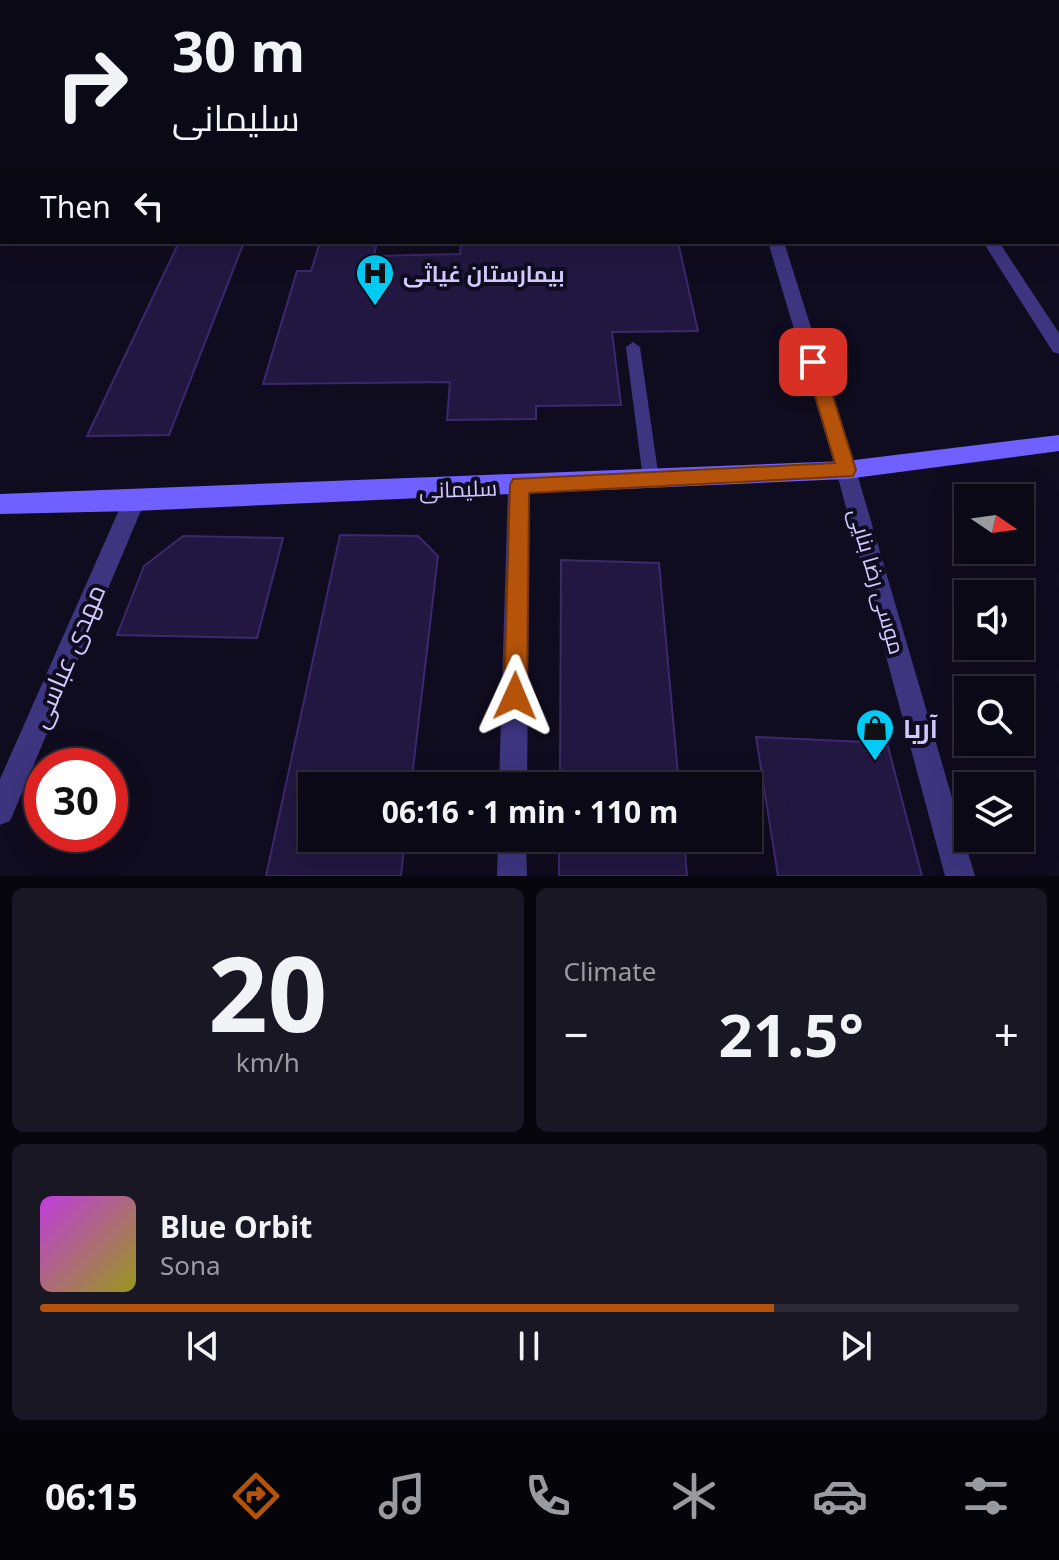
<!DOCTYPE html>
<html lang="en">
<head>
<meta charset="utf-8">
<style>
  body { margin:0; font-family:"Noto Sans",Cairo,sans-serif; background:#1a1724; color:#f1f3f6; height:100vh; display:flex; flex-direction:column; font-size:30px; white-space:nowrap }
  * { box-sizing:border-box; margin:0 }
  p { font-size:26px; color:#9a9aa1 }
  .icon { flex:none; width:44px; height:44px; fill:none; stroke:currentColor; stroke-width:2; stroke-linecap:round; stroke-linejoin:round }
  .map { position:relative; height:876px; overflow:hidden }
  .details { display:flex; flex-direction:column; gap:12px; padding:12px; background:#07050d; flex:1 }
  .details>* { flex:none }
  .hud { position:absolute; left:0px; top:0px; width:1060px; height:244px; box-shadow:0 8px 32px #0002,0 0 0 2px #2c2a36; background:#0c0917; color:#f1f3f6; overflow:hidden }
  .needle { width:52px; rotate:103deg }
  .buttons { position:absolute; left:954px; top:484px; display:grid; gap:16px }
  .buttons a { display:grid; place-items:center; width:80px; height:80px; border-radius:0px; background:#0c0917; box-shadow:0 8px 32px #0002,0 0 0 2px #2c2a36; font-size:40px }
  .speed { position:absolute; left:24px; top:748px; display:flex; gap:16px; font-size:40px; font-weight:700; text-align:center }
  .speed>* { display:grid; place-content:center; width:104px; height:104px; border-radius:50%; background:#0c0917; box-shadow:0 8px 32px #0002,0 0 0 2px #2c2a36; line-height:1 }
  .speed .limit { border:12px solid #d22; background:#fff; color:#111 }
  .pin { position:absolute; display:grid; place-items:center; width:68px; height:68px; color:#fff; margin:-34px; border-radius:16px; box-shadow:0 4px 12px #0006 }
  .me { position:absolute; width:88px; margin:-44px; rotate:1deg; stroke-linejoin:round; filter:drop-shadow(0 0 6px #0008) }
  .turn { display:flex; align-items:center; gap:28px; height:168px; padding:0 40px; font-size:36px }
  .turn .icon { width:104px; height:104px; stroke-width:2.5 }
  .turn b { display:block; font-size:56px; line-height:68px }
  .then { display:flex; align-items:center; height:76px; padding:0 40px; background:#0003; gap:16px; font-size:30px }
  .big { font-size:60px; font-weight:700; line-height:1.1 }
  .details .widget { flex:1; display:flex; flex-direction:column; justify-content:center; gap:12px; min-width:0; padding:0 28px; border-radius:12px; background:#1a1724 }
  .details .dial { align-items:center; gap:0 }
  .dial b { font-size:104px; line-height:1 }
  .song { display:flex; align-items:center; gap:24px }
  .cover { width:96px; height:96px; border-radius:12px; background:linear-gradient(135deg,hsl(290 70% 55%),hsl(60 70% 35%)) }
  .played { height:8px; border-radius:4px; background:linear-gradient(90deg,#b45309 75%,#2c2a36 75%) }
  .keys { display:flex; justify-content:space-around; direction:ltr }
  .heat { display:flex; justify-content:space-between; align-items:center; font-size:44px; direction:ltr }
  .details .tiles { flex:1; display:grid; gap:12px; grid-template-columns:1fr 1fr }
  .widget:last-child { grid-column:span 2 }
  .trip { position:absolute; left:298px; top:772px; width:464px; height:80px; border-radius:0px; background:#0c0917; box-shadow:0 8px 32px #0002,0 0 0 2px #2c2a36; font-weight:700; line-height:80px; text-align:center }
  .tabs { display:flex; height:128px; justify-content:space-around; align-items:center; background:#050409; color:#9a9aa1 }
  .tabs .icon { width:56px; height:56px }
  .tabs .on { color:#b45309 }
  .tabs b { font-size:36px; color:#f1f3f6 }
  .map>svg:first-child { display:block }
</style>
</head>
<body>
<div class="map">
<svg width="1059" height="876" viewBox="0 0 1059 876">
  <rect width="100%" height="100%" fill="#100c1f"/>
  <path fill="#221740" stroke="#3b296d" stroke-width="2" d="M179,242H244L169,435L87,436Z
    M320,242H377L374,256L460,254L461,242H678L698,331L612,332L621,405L536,406V419L447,420L450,382L263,384L297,271H311Z
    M340,535L418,536L438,556L411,786H312V838H405L401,876H266Z
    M183,536L283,538L257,638L117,635L144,566Z
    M561,560L659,563L679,786H560Z
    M756,737L887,743L922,876H778Z
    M559,838H684L687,876H559Z"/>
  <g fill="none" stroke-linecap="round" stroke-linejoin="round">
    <path fill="#3d357f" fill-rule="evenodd" d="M633,342L640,347L659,479L657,484L651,486L645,484L643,479L626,347Z"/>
    <path fill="#3d357f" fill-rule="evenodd" d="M337,0H348L336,2Z
      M450,0H460V2H450Z
      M569,0H579V2H569Z
      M678,0H688V2H678Z
      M798,0H808L809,2H799Z
      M906,0H916L917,2H907Z
      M1026,0H1036L1037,2H1027Z
      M0,151H2L0,162Z
      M768,242H784L856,470L975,876H945L836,470Z
      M983,242H999L1059,333V354L1053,352Z
      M519,476L526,478L530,485L527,786H499L508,485L512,478Z
      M134,491L142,494L145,501L10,821L0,825V779L126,494Z
      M498,838H526L527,876H497Z"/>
    <path fill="#6f60ff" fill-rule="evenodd" d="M1058,20H1059V26H1058Z
      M0,25H2V31H0Z
      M1059,435V451L846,479L134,511L0,514V494L846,461Z"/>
  </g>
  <path fill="#b45309" stroke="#753606" stroke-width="2" d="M813,355L822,362L856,470L853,476L529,493L527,696L523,704L515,707L507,704L504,696L510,485L513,479L835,463L805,362Z"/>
  <defs>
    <g id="hospital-pin" transform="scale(2)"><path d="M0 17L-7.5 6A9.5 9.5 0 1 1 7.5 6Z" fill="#00cbf4" stroke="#100c1f"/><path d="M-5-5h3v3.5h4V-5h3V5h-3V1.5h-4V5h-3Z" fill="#111"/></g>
    <g id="shop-pin" transform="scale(2)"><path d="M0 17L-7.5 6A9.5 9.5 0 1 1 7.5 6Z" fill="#00cbf4" stroke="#100c1f"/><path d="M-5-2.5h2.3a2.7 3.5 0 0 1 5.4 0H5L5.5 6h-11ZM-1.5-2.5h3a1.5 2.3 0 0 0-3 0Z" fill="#111"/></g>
  </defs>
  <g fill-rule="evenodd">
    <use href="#hospital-pin" x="375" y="273"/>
    <use href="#shop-pin" x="875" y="728"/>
  </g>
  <g text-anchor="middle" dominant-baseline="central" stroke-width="8" stroke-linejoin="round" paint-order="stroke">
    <g font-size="22" font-weight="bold" fill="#d3c9ff" stroke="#100c1f" text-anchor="start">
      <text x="403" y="273">بیمارستان غیاثی</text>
    </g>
    <g font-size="22" fill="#d3c9ff" stroke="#100c1f">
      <text transform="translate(458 488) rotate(-2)">سلیمانی</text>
      <text transform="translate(878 581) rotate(74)">موسی رضا بنایی</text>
    </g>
    <g font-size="26" fill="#d3c9ff" stroke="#100c1f">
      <text transform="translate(67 656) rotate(-67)">مهدی عباسی</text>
    </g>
    <g font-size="26" font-weight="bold" fill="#d3c9ff" stroke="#100c1f" text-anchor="start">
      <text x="903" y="728">آریا</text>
    </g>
  </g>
</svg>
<div class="buttons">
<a><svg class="needle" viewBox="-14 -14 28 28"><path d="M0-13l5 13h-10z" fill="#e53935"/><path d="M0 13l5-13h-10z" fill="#9a9aa1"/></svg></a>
<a><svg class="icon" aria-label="sound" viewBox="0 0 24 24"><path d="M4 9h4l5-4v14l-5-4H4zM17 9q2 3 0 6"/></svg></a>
<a><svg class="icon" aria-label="search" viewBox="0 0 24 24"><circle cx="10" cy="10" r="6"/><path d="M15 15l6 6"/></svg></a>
<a><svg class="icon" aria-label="layers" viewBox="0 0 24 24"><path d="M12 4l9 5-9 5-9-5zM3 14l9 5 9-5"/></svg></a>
</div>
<div class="speed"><div class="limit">30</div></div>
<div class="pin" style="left:813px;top:362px;background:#d93025"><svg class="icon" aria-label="arrive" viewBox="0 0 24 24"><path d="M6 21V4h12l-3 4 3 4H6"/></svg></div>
<svg class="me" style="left:515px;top:696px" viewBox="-20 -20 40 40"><path d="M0-17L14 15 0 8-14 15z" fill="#b45309" stroke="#fff" stroke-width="4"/></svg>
<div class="trip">06:16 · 1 min · 110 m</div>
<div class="hud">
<div class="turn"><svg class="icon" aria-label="right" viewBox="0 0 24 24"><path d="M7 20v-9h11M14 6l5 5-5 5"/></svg><div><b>30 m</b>سلیمانی</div></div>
<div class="then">Then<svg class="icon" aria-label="left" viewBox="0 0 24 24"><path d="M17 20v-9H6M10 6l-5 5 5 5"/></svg></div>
</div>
</div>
<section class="details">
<div class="tiles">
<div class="widget dial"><b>20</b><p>km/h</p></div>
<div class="widget"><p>Climate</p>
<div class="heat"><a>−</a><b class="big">21.5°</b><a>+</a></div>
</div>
<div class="widget">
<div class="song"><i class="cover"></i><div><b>Blue Orbit</b><p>Sona</p></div></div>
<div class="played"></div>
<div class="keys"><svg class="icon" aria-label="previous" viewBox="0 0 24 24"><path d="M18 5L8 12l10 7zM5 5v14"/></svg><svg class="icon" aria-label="pause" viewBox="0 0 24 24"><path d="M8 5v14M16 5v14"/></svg><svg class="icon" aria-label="next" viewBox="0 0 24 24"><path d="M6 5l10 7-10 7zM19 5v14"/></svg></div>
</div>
</div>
</section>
<nav class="tabs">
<b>06:15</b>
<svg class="icon on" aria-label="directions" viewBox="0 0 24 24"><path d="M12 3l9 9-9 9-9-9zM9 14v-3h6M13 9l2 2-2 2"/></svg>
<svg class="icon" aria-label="music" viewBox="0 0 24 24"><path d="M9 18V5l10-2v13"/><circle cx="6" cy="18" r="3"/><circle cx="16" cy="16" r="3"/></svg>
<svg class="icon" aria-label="phone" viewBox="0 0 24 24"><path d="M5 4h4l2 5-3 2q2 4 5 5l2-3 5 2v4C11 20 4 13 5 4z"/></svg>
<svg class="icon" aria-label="climate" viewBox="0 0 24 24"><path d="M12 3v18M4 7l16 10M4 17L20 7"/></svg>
<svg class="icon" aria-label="car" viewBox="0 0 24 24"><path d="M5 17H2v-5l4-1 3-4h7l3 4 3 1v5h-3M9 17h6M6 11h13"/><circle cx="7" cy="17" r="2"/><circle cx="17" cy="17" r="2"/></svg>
<svg class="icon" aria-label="filters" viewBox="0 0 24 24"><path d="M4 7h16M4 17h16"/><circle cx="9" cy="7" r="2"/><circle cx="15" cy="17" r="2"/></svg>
</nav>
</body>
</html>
